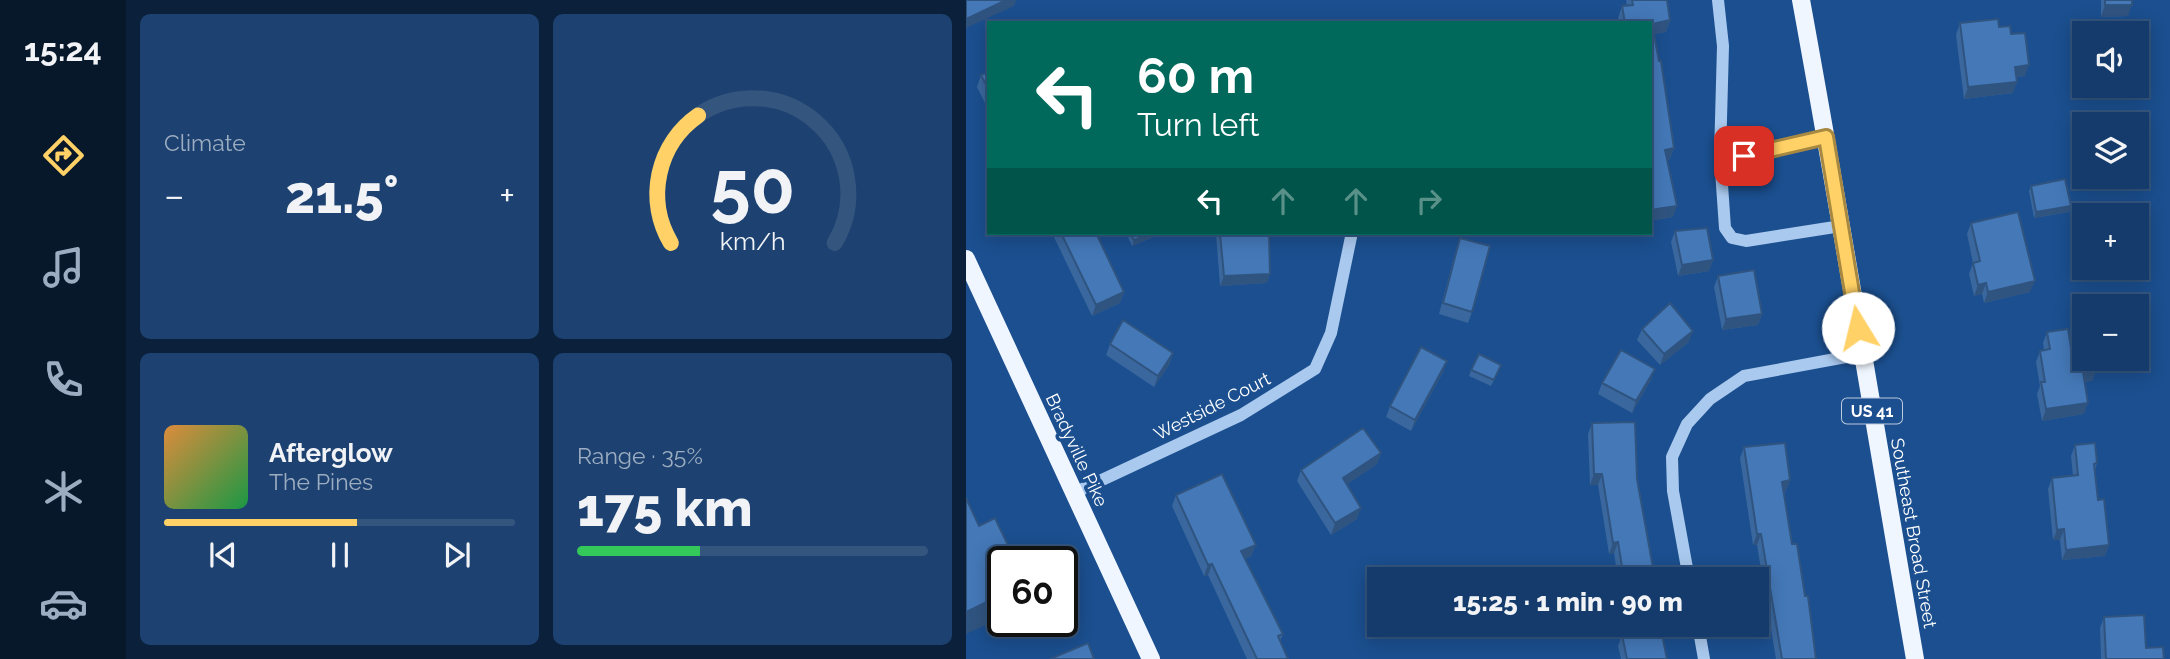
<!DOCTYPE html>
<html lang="en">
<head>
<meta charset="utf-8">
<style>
  body { margin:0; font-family:Raleway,sans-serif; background:#1d4271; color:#f1f3f6; height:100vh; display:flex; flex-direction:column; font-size:26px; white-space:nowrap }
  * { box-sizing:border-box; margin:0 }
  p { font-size:23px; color:#9dadc1 }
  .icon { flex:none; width:38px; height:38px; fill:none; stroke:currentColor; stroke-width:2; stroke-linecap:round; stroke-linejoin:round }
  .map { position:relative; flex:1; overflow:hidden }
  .side { display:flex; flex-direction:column; gap:14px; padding:14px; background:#0b203b; width:840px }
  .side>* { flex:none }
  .guide { position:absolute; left:21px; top:21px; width:665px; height:214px; border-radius:0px; box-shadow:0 4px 18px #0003,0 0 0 2px #33557e; background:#00695c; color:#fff; overflow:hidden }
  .tools { position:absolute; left:1106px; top:21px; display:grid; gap:14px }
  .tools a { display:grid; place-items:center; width:77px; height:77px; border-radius:0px; background:#143b6b; box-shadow:0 4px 18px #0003,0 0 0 2px #33557e; font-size:35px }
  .speed { position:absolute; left:21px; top:546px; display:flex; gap:14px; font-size:35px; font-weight:700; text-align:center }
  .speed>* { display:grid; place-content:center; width:91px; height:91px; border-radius:50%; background:#143b6b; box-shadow:0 4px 18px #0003,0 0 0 2px #33557e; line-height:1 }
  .speed .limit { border:4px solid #111; border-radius:10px; background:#fff; color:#111 }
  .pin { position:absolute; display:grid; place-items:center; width:60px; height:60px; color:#fff; margin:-30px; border-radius:14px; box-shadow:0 4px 10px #0006 }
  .me { position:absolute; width:77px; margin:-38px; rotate:351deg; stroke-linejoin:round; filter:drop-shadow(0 0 5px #0008) }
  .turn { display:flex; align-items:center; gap:24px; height:147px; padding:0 35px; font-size:32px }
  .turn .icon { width:91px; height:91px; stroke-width:2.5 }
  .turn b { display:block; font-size:49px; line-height:60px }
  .lanes { display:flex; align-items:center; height:66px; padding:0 35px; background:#0003; justify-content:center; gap:35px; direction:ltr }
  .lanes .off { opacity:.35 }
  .big { font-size:52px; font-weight:800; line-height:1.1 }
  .side .tile { flex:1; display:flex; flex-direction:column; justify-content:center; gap:10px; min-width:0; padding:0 24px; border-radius:10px; background:#1d4271 }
  .side .dial { align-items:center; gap:0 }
  .dial svg { height:182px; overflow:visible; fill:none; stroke:#33557e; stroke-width:7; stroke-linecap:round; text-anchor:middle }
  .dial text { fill:#f1f3f6; stroke:none }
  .song { display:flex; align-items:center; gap:21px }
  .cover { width:84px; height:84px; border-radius:10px; background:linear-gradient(135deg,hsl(30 70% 55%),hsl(140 70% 35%)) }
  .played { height:7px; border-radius:4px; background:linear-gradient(90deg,#ffd166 55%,#33557e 55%) }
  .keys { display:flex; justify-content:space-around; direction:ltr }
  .heat { display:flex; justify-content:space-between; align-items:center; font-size:38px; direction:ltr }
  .charge { height:10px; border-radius:5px; background:linear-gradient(90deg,#34c759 35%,#33557e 0) }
  .side .tiles { flex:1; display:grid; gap:14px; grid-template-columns:repeat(2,1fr) }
  .trip { position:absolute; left:401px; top:567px; width:402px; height:70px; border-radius:0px; background:#143b6b; box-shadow:0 4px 18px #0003,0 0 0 2px #33557e; font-weight:800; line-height:70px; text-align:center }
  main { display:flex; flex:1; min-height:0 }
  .menu { display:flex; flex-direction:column; width:126px; justify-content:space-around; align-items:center; background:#08182b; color:#9dadc1 }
  .menu .icon { width:49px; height:49px }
  .menu .selected { color:#ffd166 }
  .menu b { font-size:32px; color:#f1f3f6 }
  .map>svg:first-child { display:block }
</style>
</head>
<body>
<main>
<nav class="menu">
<b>15:24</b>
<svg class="icon selected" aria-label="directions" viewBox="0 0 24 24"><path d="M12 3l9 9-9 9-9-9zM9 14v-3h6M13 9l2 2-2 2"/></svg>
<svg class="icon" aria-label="music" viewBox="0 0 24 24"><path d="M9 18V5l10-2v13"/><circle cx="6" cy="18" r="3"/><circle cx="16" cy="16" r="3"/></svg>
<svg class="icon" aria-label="phone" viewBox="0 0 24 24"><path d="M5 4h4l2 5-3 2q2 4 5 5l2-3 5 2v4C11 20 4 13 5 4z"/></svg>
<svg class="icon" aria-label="climate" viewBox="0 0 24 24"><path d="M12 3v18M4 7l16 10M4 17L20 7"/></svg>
<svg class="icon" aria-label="car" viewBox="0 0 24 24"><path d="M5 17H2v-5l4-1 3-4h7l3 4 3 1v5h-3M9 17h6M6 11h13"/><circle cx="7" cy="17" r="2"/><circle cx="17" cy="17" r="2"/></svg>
</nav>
<section class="side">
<div class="tiles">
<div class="tile"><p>Climate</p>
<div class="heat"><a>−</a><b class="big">21.5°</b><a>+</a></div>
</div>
<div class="tile dial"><svg viewBox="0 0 100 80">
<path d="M14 69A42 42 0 1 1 86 69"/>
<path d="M14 69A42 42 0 0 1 26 13" stroke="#ffd166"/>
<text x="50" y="56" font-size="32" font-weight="700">50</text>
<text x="50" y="72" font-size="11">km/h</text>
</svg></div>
<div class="tile">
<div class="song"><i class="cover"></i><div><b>Afterglow</b><p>The Pines</p></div></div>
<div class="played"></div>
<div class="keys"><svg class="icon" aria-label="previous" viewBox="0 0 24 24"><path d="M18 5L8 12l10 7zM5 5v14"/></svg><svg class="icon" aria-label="pause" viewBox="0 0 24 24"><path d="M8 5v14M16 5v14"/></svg><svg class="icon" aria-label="next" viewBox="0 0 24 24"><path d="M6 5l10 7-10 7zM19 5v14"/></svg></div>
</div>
<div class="tile"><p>Range · 35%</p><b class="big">175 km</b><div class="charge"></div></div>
</div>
</section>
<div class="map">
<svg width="1204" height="659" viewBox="0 0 1204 659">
  <rect width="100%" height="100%" fill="#1b4f8f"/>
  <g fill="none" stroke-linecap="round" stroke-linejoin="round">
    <path stroke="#a9c9ee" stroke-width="12" d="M752,0L757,46L754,156L759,228L766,238L780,241L875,226
      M754,156H778L860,137
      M108,493L275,415L349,369L365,333L385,237
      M723,579L707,491L706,457L721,424L744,399L778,376L896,354
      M732,625L738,659"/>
    <path stroke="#f0f6ff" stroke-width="18" d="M835,0C875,219 911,439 949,659
      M0,259L185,659"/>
  </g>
  <path fill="#3a679d" d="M660,0H701L704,20L700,32L687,34L708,148L704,159L701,160L707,217L684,221V23H653L652,18L656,6H661Z
    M1135,0H1166L1162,16L1135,17Z
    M994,23L1033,27L1045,34L1059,76L1050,77L1047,93L998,99L990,35Z
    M23,72V111L11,87L15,75Z
    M1065,186L1105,206L1103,212L1068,218L1063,191Z
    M1005,223L1064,292L1018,303L1016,294L1008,296L1003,274L1007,263L1001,234Z
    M709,231L747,260L743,271L712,276L705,242Z
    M86,233H130L158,292L154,303L126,316Z
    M160,233H197L166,246Z
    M250,233H303L301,283L254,286Z
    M494,238L506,312L502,323L473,314L490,250Z
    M752,276L796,314L792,325L756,330L748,287Z
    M676,329L723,342L694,365L671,340Z
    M1081,332L1105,348L1130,370L1126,381L1118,382V414L1076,421L1071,394L1074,386L1070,362L1074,351L1078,350L1077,343Z
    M144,344L207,353L203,365L188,387L140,355Z
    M481,361L477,372L445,431L420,417L424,406Z
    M505,370H533L525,386L503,376Z
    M685,380L666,413L632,394L636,383Z
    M626,423L671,479L689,579H652L648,553L643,554L632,485H624L622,434Z
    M1109,445L1131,463L1129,471L1132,500L1143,545L1139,556L1096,560L1094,540H1087L1082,489L1086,478L1107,476L1105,456Z
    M778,447L824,480L820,491L818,492L826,544L839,596L850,659H810L791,545H787L774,458Z
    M415,453L411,464L381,484L391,519L365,535L331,481L335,470Z
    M210,495L290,545L285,556L279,559L317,634L314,641L322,659H281L242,575L238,576L206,506Z
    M1138,617L1180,648L1198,659H1135L1134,628Z
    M660,625H694L701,659H655L652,646L656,635L661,634Z"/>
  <path fill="#305480" d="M40,0H50L48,6L0,28V19Z
    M1139,5H1166L1162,16L1135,17Z
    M704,20L700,32L684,35L686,24Z
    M1063,65L1059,76L1045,78L1049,67Z
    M1051,82L1047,93L998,99L1002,87Z
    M708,148L704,159L695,161L699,150Z
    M711,206L707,217L684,221V210Z
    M1105,206L1103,212L1068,218L1070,212Z
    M186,233H197L166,246L168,240Z
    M747,260L743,271L712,276L716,265Z
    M304,274L301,283L254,286L258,276Z
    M1069,281L1064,292L1018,303L1022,292Z
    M1020,283L1016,294L1008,296L1012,285Z
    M158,292L154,303L126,316L130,305Z
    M796,314L792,325L756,330L760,319Z
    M727,331L723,342L694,365L698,354Z
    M207,353L203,365L188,387L192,376Z
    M481,361L477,372L445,431L449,420Z
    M689,369L685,380L666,413L670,401Z
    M1130,370L1126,381L1113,383L1117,372Z
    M1122,403L1118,414L1076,421L1080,409Z
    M415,453L411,464L373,490L377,478Z
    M628,474H636L632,485H624Z
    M824,480L820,491L812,493L816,482Z
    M395,508L391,519L365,535L369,523Z
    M1098,529L1094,540H1087L1091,530Z
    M791,534H795L791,545H787Z
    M652,542L648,553L643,554L647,543Z
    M290,545L285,556L271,563L275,551Z
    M1143,545L1139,556L1096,560L1100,550Z
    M246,564L242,575L238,576L242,565Z
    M37,594V617L0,634V612Z"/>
  <path fill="#4478b7" stroke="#305480" stroke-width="2" d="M0,0H40L0,19Z
    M666,0H701L704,20L686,24L693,61H695L708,148L699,150L711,206L684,210V23H659L656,6L667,5Z
    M1139,0H1166V5H1139Z
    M1032,19L1033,27L1044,26L1045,34L1059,33L1063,65L1049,67L1051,82L1002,87L994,23Z
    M23,72V91L15,75Z
    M1099,179L1105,206L1070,212L1065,186Z
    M1052,212L1069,281L1022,292L1020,283L1012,285L1007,263L1014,261L1005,223Z
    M741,228L747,260L716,265L709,231Z
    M95,233H130L158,292L130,305Z
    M164,233H186L168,240Z
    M254,233H303L304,274L258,276Z
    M494,238L524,246L506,312L477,303Z
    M788,270L796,314L760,319L752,276Z
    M704,303L727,331L698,354L676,329Z
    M157,320L207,353L192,376L144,344Z
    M1102,329L1105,348L1118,346V359H1128L1130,370L1117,372L1122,403L1080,409L1075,382H1079L1074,351L1084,349L1081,332Z
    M455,347L481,361L449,420L424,406Z
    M655,350L689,369L670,401L636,383Z
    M513,354L535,365L528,380L505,370Z
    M669,422L671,479L689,579H658L652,542L647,543L636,474H628L626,423Z
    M397,428L415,453L377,478L395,508L369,523L335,470Z
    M819,443L824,480L816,482L826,544H831L839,596H842L850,659H816L795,534H791L778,447Z
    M1129,443L1131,463L1128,464L1132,500L1138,499L1143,545L1100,550L1098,529L1091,530L1086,478L1112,475L1109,445Z
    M256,474L290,545L275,551L317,634L312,636L322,659H291L246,564L242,565L210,495Z
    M0,498L13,526L29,518L50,562H37V594L0,612Z
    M1178,615L1180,648L1197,647L1198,659H1140L1138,617Z
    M666,625H694L701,659H661L656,635L667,633Z
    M122,643L128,659H84Z"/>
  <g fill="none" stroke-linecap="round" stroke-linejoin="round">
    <g stroke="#a68842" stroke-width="18">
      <path id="route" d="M778,156L860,137L892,328"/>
    </g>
    <use href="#route" stroke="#ffd166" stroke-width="12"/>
  </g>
  <g text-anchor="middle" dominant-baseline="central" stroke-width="7" stroke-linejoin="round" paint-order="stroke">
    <rect fill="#1b4f8f" stroke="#bbcadd" stroke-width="2" x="876" y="398.5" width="60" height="25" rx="5"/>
    <g font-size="16" font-weight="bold" fill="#fff">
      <text x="906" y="411">US 41</text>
    </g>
    <g font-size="18" fill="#fff" stroke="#1b4f8f">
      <text transform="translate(246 406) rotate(-27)">Westside Court</text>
      <text transform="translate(111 450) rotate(65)">Bradyville Pike</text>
      <text transform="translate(948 533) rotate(80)">Southeast Broad Street</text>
    </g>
  </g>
</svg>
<div class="tools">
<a><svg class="icon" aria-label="sound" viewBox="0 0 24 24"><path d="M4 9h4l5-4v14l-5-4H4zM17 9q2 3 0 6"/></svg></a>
<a><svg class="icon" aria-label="layers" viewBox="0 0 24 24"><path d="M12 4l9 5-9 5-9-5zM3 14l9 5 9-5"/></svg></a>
<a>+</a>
<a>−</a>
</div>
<div class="speed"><div class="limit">60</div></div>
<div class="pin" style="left:778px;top:156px;background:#d93025"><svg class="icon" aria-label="arrive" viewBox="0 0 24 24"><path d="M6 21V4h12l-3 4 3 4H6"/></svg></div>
<svg class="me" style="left:892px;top:328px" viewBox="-20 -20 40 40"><circle r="19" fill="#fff"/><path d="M0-13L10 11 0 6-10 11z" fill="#ffd166"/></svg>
<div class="trip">15:25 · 1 min · 90 m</div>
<div class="guide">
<div class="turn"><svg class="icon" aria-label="left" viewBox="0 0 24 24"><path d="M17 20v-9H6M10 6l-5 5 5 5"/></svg><div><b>60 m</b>Turn left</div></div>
<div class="lanes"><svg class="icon" aria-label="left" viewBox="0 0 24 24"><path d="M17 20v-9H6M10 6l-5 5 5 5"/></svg><svg class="icon off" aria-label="ahead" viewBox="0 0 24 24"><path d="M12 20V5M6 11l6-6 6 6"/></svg><svg class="icon off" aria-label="ahead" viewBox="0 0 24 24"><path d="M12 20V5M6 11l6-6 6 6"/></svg><svg class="icon off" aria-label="right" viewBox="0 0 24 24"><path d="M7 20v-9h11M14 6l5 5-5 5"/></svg></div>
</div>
</div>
</main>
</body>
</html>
